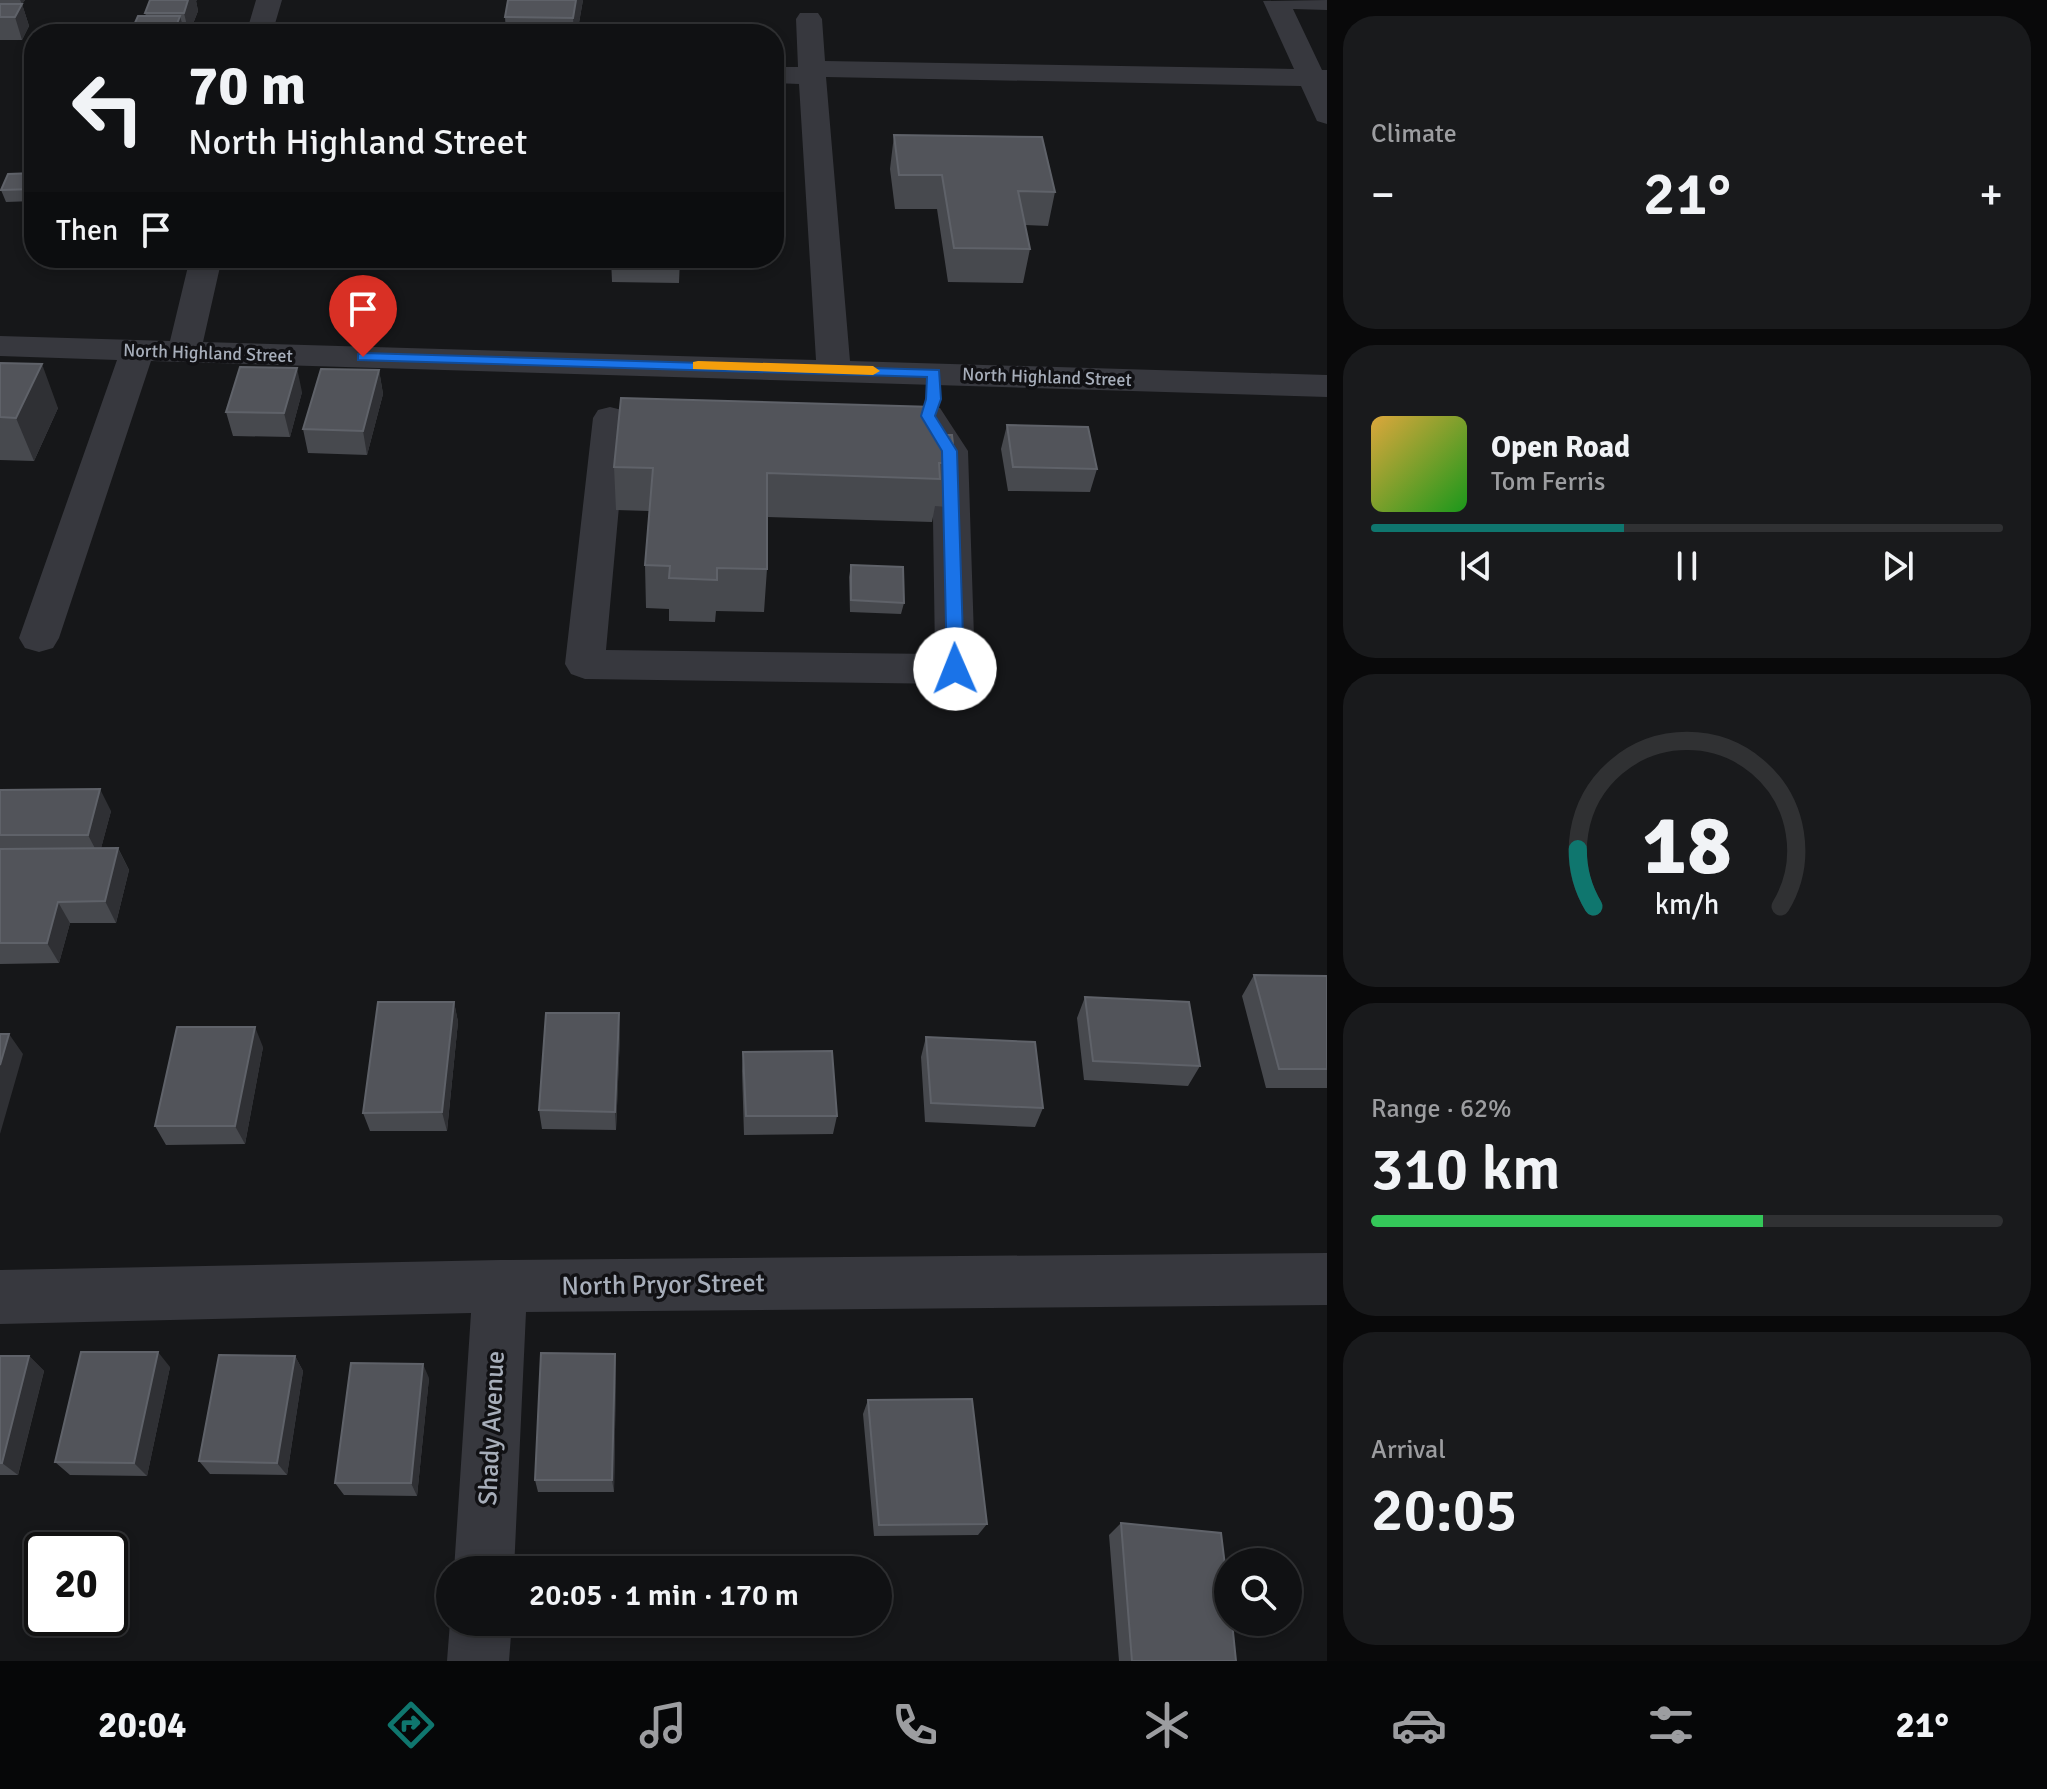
<!DOCTYPE html>
<html lang="en">
<head>
<meta charset="utf-8">
<style>
  body { margin:0; font-family:Signika,sans-serif; background:#191a1c; color:#f1f3f6; height:100vh; display:flex; flex-direction:column; font-size:30px; white-space:nowrap }
  * { box-sizing:border-box; margin:0 }
  p { font-size:26px; color:#9c9da0 }
  .icon { flex:none; width:44px; height:44px; fill:none; stroke:currentColor; stroke-width:2; stroke-linecap:round; stroke-linejoin:round }
  .map { position:relative; flex:1; overflow:hidden }
  .drawer { display:flex; flex-direction:column; gap:16px; padding:16px; background:#09090a; width:720px }
  .drawer>* { flex:none }
  .guide { position:absolute; left:24px; top:24px; width:760px; height:244px; border-radius:32px; box-shadow:0 4px 12px #0003,0 0 0 2px #303133; background:#101113; color:#f1f3f6; overflow:hidden }
  .tools { position:absolute; left:1214px; top:1548px; display:grid; gap:16px }
  .tools a { display:grid; place-items:center; width:88px; height:88px; border-radius:50%; background:#101113; box-shadow:0 4px 12px #0003,0 0 0 2px #303133; font-size:40px }
  .speed { position:absolute; left:24px; top:1532px; display:flex; gap:16px; font-size:40px; font-weight:700; text-align:center }
  .speed>* { display:grid; place-content:center; width:104px; height:104px; border-radius:50%; background:#101113; box-shadow:0 4px 12px #0003,0 0 0 2px #303133; line-height:1 }
  .speed .limit { border:4px solid #111; border-radius:12px; background:#fff; color:#111 }
  .pin { position:absolute; display:grid; place-items:center; width:68px; height:68px; color:#fff; margin:-82px -34px; border-radius:50% 50% 50% 0; rotate:-45deg; box-shadow:0 0 8px #0007 }
  .pin .icon { rotate:45deg }
  .me { position:absolute; width:88px; margin:-44px; rotate:359deg; stroke-linejoin:round; filter:drop-shadow(0 0 6px #0008) }
  .turn { display:flex; align-items:center; gap:28px; height:168px; padding:0 32px; font-size:36px }
  .turn .icon { width:104px; height:104px; stroke-width:2.5 }
  .turn b { display:block; font-size:56px; line-height:68px }
  .then { display:flex; align-items:center; height:76px; padding:0 32px; background:#0003; gap:16px; font-size:30px }
  .big { font-size:60px; font-weight:600; line-height:1.1 }
  .drawer .card { flex:1; display:flex; flex-direction:column; justify-content:center; gap:12px; min-width:0; padding:0 28px; border-radius:32px; background:#191a1c }
  .drawer .dial { align-items:center; gap:0 }
  .dial svg { height:208px; overflow:visible; fill:none; stroke:#303133; stroke-width:7; stroke-linecap:round; text-anchor:middle }
  .dial text { fill:#f1f3f6; stroke:none }
  .song { display:flex; align-items:center; gap:24px }
  .cover { width:96px; height:96px; border-radius:12px; background:linear-gradient(135deg,hsl(40 70% 55%),hsl(120 70% 35%)) }
  .played { height:8px; border-radius:4px; background:linear-gradient(90deg,#0f766e 40%,#303133 40%) }
  .keys { display:flex; justify-content:space-around; direction:ltr }
  .heat { display:flex; justify-content:space-between; align-items:center; font-size:44px; direction:ltr }
  .charge { height:12px; border-radius:6px; background:linear-gradient(90deg,#34c759 62%,#303133 0) }
  .trip { position:absolute; left:436px; top:1556px; width:456px; height:80px; border-radius:40px; background:#101113; box-shadow:0 4px 12px #0003,0 0 0 2px #303133; font-weight:600; line-height:80px; text-align:center }
  .tabs { display:flex; height:128px; justify-content:space-around; align-items:center; background:#060708; color:#9c9da0 }
  .tabs .icon { width:56px; height:56px }
  .tabs .active { color:#0f766e }
  .tabs b { font-size:36px; color:#f1f3f6 }
  main { display:flex; flex:1; min-height:0 }
  .map>svg:first-child { display:block }
</style>
</head>
<body>
<main>
<div class="map">
<svg width="1327" height="1661" viewBox="0 0 1327 1661">
  <rect width="100%" height="100%" fill="#161719"/>
  <g fill="none" stroke-linecap="round" stroke-linejoin="round">
    <path fill="#37383e" fill-rule="evenodd" d="M256,0H282L272,34H246Z
      M1327,0V10L1293,9L1322,70H1327V124L1317,121L1301,86L826,77L850,361L1327,375V397L151,361L59,638L53,648L39,652L25,648L19,638L117,360L0,356V336L170,341L190,258H222L203,342L816,360L799,84L774,83V67H798L796,19L800,13H818L822,19L825,61L1294,69L1263,1Z
      M928,405L940,408L968,451L975,669L969,680L955,684L585,679L571,674L565,664L593,418L598,410L610,407L622,410L627,418L606,650L935,654L932,451L911,416L916,408Z
      M1327,1253V1305L526,1312L514,1570H454L471,1313L0,1324V1270L500,1260Z
      M450,1622H512L509,1661H447Z"/>
  </g>
  <path fill="#47494e" d="M0,0H25L22,4L29,26L22,40H0Z
    M150,0H197L196,1L198,11L189,34H130L146,16L145,13Z
    M583,0L577,34H506L505,17Z
    M894,135L1055,192L1048,226L1025,225L1030,249L1023,283L948,282L937,209H895L890,169Z
    M34,173V201L6,202L1,190Z
    M611,258H680L679,283L612,282Z
    M0,363L58,408L34,461L0,460Z
    M379,370L383,394L367,455L308,453L303,429Z
    M302,392L290,437L233,436L226,412Z
    M1007,425L1097,469L1090,492L1008,491L1001,449Z
    M937,435L955,463L947,507L935,506L932,522L767,517V569L764,612L716,611L715,622L669,621V609L646,608L645,565L649,511L616,510L614,467Z
    M851,565L904,603L901,614L850,612L849,577Z
    M0,790L111,811L101,848H118L129,870L116,923H70L59,963L0,964Z
    M1254,975L1327,976V1088H1266L1242,996Z
    M1085,997L1200,1066L1188,1086L1084,1080L1077,1018Z
    M454,1002L458,1022L447,1131H370L363,1113Z
    M620,1034L616,1130L542,1129L539,1110Z
    M926,1037L1043,1108L1035,1127L925,1122L921,1057Z
    M263,1047L245,1144L166,1145L155,1126Z
    M743,1052L837,1116L833,1134L744,1135L742,1071Z
    M615,1354L616,1368L614,1492H538L535,1480Z
    M0,1356H29L44,1371L18,1475H0Z
    M295,1356L303,1371L287,1475L210,1474L199,1461Z
    M170,1367L147,1476L70,1475L55,1462Z
    M429,1378L417,1496L344,1495L335,1483Z
    M868,1400L987,1524L978,1535L874,1536L863,1414Z
    M1121,1523L1236,1661H1119L1109,1535Z"/>
  <path fill="#2f3034" d="M20,0H25L22,4L29,26L22,40L15,17L22,4Z
    M188,0H196L198,11L189,34L184,13Z
    M576,0H583L577,34H574L573,18Z
    M180,16L185,34H173Z
    M42,364L58,408L34,461L16,418Z
    M297,368L302,392L290,437L284,413Z
    M379,370L383,394L367,455L363,431Z
    M100,789L111,811L99,856L88,835Z
    M118,848L129,870L116,923L105,901Z
    M58,902L70,923L59,963L47,943Z
    M454,1002L458,1022L447,1131L442,1112Z
    M619,1013L620,1034L616,1130L615,1112Z
    M255,1027L263,1047L245,1144L235,1126Z
    M9,1034L23,1054L0,1134V1065Z
    M158,1352L170,1367L147,1476L134,1463Z
    M615,1354L616,1368L614,1492L612,1480Z
    M29,1356L44,1371L18,1475L2,1463Z
    M295,1356L303,1371L287,1475L277,1463Z
    M423,1364L429,1378L417,1496L411,1483Z"/>
  <path fill="#52545a" stroke="#5f6269" stroke-width="2" d="M150,0H188L184,13H145Z
    M508,0H576L573,18L505,17Z
    M0,4H22L15,17H0Z
    M138,16H180L173,34H130Z
    M894,135L1042,137L1055,192L1018,191L1030,249L954,248L942,175H899Z
    M34,173V189L1,190L8,174Z
    M0,363L42,364L16,418L0,417Z
    M240,367L297,368L284,413L226,412Z
    M321,369L379,370L363,431L303,429Z
    M621,398L934,407L937,435H952L955,463H939L940,479L767,473V569L717,568V580L669,578L670,566L645,565L653,468L614,467Z
    M1007,425L1088,427L1097,469L1013,467Z
    M851,565L903,567L904,603L851,600Z
    M100,789L88,835H0V790Z
    M118,848L105,901L58,902L47,943H0V849Z
    M1254,975L1327,976V1069H1279Z
    M1085,997L1189,1002L1200,1066L1093,1061Z
    M378,1002H454L442,1112L363,1113Z
    M546,1013H619L615,1112L539,1110Z
    M177,1027H255L235,1126H155Z
    M0,1034H9L0,1065Z
    M926,1037L1035,1042L1043,1108L931,1103Z
    M832,1051L837,1116H746L743,1052Z
    M81,1352H158L134,1463L55,1462Z
    M541,1353L615,1354L612,1480H535Z
    M219,1355L295,1356L277,1463L199,1461Z
    M0,1356H29L2,1463H0Z
    M351,1363L423,1364L411,1483H335Z
    M972,1399L987,1524L879,1525L868,1400Z
    M1121,1523L1221,1533L1228,1590V1622H1232L1236,1661H1132Z"/>
  <path fill="#1a73e8" stroke="#114b97" stroke-width="2" d="M363,353L939,370L941,399L935,416L957,451L964,669L955,675L947,669L942,451L921,416L926,399L927,377L358,360V354Z"/>
  <path fill="#f59e0b" d="M698,361L873,366L880,371L873,375L693,369V362Z"/>
  <g text-anchor="middle" dominant-baseline="central" stroke-width="7" stroke-linejoin="round" paint-order="stroke">
    <g font-size="18" fill="#a7aeba" stroke="#111114">
      <text transform="translate(208 353) rotate(2)">North Highland Street</text>
      <text transform="translate(1047 377) rotate(2)">North Highland Street</text>
    </g>
    <g font-size="26" fill="#a7aeba" stroke="#111114">
      <text transform="translate(663 1285) rotate(-1)">North Pryor Street</text>
      <text transform="translate(492 1428) rotate(-87)">Shady Avenue</text>
    </g>
  </g>
</svg>
<div class="tools">
<a><svg class="icon" aria-label="search" viewBox="0 0 24 24"><circle cx="10" cy="10" r="6"/><path d="M15 15l6 6"/></svg></a>
</div>
<div class="speed"><div class="limit">20</div></div>
<div class="pin" style="left:363px;top:357px;background:#d93025"><svg class="icon" aria-label="arrive" viewBox="0 0 24 24"><path d="M6 21V4h12l-3 4 3 4H6"/></svg></div>
<svg class="me" style="left:955px;top:669px" viewBox="-20 -20 40 40"><circle r="19" fill="#fff"/><path d="M0-13L10 11 0 6-10 11z" fill="#1a73e8"/></svg>
<div class="trip">20:05 · 1 min · 170 m</div>
<div class="guide">
<div class="turn"><svg class="icon" aria-label="left" viewBox="0 0 24 24"><path d="M17 20v-9H6M10 6l-5 5 5 5"/></svg><div><b>70 m</b>North Highland Street</div></div>
<div class="then">Then<svg class="icon" aria-label="arrive" viewBox="0 0 24 24"><path d="M6 21V4h12l-3 4 3 4H6"/></svg></div>
</div>
</div>
<section class="drawer">
<div class="card"><p>Climate</p>
<div class="heat"><a>−</a><b class="big">21°</b><a>+</a></div>
</div>
<div class="card">
<div class="song"><i class="cover"></i><div><b>Open Road</b><p>Tom Ferris</p></div></div>
<div class="played"></div>
<div class="keys"><svg class="icon" aria-label="previous" viewBox="0 0 24 24"><path d="M18 5L8 12l10 7zM5 5v14"/></svg><svg class="icon" aria-label="pause" viewBox="0 0 24 24"><path d="M8 5v14M16 5v14"/></svg><svg class="icon" aria-label="next" viewBox="0 0 24 24"><path d="M6 5l10 7-10 7zM19 5v14"/></svg></div>
</div>
<div class="card dial"><svg viewBox="0 0 100 80">
<path d="M14 69A42 42 0 1 1 86 69"/>
<path d="M14 69A42 42 0 0 1 8 47" stroke="#0f766e"/>
<text x="50" y="56" font-size="32" font-weight="700">18</text>
<text x="50" y="72" font-size="11">km/h</text>
</svg></div>
<div class="card"><p>Range · 62%</p><b class="big">310 km</b><div class="charge"></div></div>
<div class="card"><p>Arrival</p><b class="big">20:05</b></div>
</section>
</main>
<nav class="tabs">
<b>20:04</b>
<svg class="icon active" aria-label="directions" viewBox="0 0 24 24"><path d="M12 3l9 9-9 9-9-9zM9 14v-3h6M13 9l2 2-2 2"/></svg>
<svg class="icon" aria-label="music" viewBox="0 0 24 24"><path d="M9 18V5l10-2v13"/><circle cx="6" cy="18" r="3"/><circle cx="16" cy="16" r="3"/></svg>
<svg class="icon" aria-label="phone" viewBox="0 0 24 24"><path d="M5 4h4l2 5-3 2q2 4 5 5l2-3 5 2v4C11 20 4 13 5 4z"/></svg>
<svg class="icon" aria-label="climate" viewBox="0 0 24 24"><path d="M12 3v18M4 7l16 10M4 17L20 7"/></svg>
<svg class="icon" aria-label="car" viewBox="0 0 24 24"><path d="M5 17H2v-5l4-1 3-4h7l3 4 3 1v5h-3M9 17h6M6 11h13"/><circle cx="7" cy="17" r="2"/><circle cx="17" cy="17" r="2"/></svg>
<svg class="icon" aria-label="filters" viewBox="0 0 24 24"><path d="M4 7h16M4 17h16"/><circle cx="9" cy="7" r="2"/><circle cx="15" cy="17" r="2"/></svg>
<b>21°</b>
</nav>
</body>
</html>
